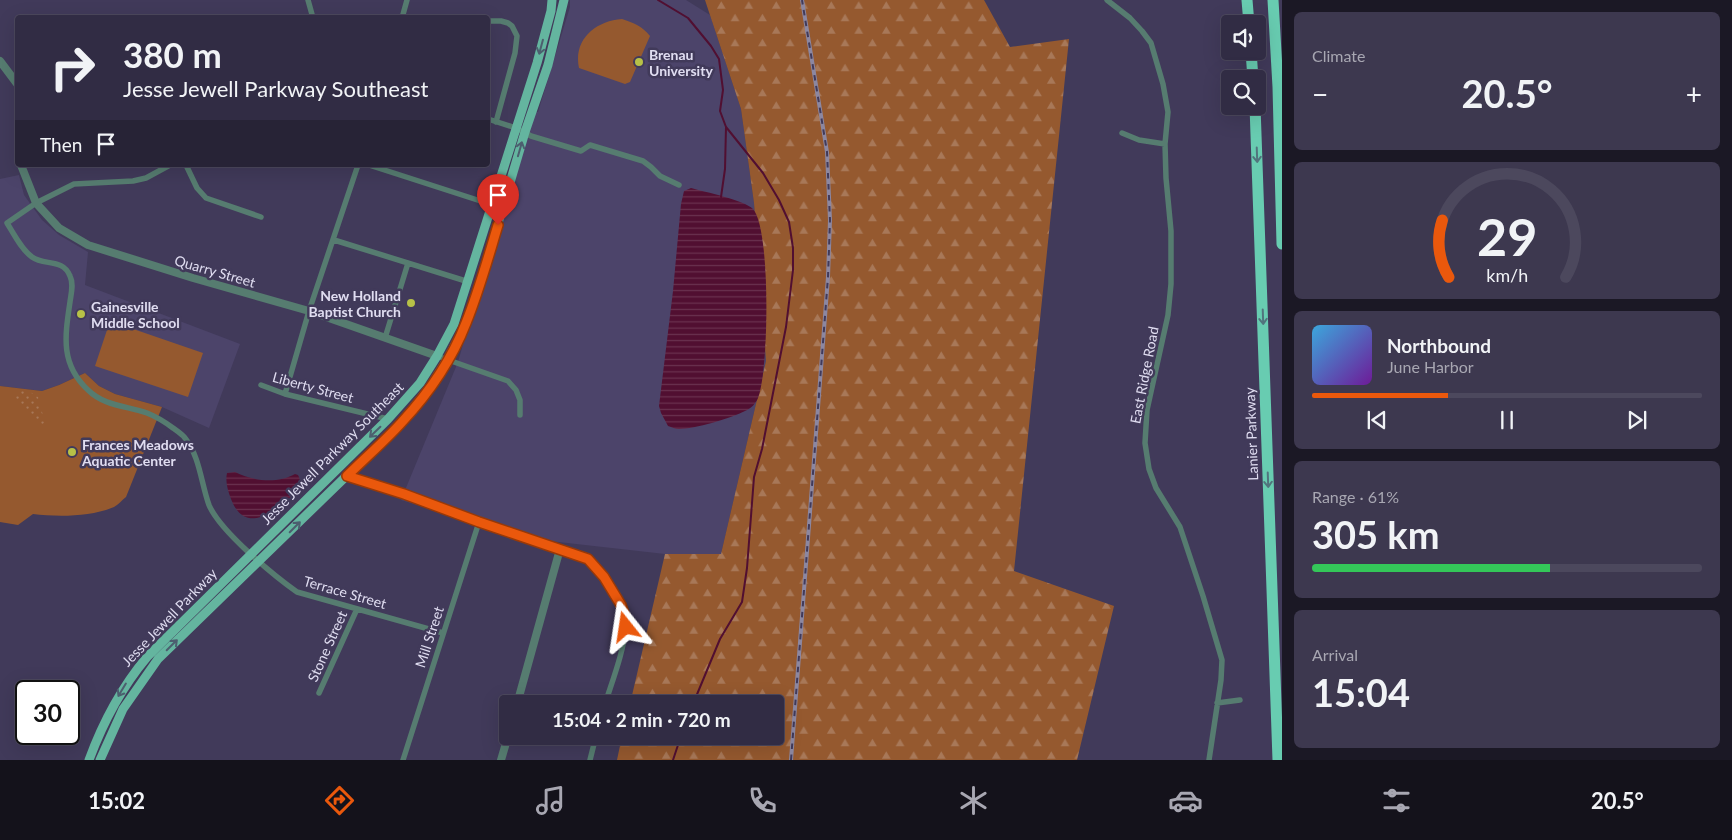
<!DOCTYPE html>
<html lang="en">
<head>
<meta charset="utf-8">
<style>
  body { margin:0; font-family:Lato,sans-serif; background:#3d384f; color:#f1f3f6; height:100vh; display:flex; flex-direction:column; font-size:19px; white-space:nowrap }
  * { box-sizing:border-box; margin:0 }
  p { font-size:16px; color:#a8a7b2 }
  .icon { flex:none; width:28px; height:28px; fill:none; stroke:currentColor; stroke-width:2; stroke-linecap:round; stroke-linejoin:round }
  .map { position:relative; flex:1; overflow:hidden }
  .details { display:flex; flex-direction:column; gap:12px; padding:12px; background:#1b1825; width:450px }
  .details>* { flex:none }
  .banner { position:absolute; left:15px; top:15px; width:475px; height:152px; border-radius:5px; box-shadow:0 5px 20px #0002,0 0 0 1px #4c485d; background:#312c44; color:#f1f3f6; overflow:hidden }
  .tools { position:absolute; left:1221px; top:15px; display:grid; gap:10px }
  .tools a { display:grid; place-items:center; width:45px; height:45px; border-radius:5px; background:#312c44; box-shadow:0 5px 20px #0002,0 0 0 1px #4c485d; font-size:25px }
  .speed { position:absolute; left:15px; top:680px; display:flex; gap:10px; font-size:25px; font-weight:700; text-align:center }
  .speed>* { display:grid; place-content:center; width:65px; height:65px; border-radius:50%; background:#312c44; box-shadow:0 5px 20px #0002,0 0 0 1px #4c485d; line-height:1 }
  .speed .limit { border:2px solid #111; border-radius:8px; background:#fff; color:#111 }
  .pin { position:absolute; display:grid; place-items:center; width:42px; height:42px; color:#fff; margin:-51px -21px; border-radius:50% 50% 50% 0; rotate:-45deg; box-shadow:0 0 5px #0007 }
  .pin .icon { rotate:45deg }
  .me { position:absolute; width:55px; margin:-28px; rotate:345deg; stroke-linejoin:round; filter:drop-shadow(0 0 4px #0008) }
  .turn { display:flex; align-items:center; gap:18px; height:105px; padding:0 25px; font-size:22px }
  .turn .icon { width:65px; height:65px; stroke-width:2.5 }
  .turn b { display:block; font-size:35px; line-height:42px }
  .then { display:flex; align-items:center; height:48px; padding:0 25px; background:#0003; gap:10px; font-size:19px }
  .big { font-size:38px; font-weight:700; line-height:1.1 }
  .details .tile { flex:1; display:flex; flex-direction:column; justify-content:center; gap:8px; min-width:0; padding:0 18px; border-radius:8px; background:#3d384f }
  .details .dial { align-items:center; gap:0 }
  .dial svg { height:130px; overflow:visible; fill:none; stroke:#4c485d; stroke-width:7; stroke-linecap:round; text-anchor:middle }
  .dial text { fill:#f1f3f6; stroke:none }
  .song { display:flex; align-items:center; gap:15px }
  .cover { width:60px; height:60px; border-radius:8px; background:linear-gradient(135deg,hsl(200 70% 55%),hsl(280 70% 35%)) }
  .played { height:5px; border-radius:2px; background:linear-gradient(90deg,#ea580c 35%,#4c485d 35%) }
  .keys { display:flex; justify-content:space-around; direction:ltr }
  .heat { display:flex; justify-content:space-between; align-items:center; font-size:28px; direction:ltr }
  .charge { height:8px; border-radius:4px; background:linear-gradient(90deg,#34c759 61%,#4c485d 0) }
  .trip { position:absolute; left:499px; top:695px; width:285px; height:50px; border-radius:5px; background:#312c44; box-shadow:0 5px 20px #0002,0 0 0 1px #4c485d; font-weight:700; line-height:50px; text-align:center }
  .dock { display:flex; height:80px; justify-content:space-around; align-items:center; background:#14121b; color:#a8a7b2 }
  .dock .icon { width:35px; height:35px }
  .dock .on { color:#ea580c }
  .dock b { font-size:22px; color:#f1f3f6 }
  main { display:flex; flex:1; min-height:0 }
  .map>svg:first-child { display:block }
</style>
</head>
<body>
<main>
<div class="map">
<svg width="1282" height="760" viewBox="0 0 1282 760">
  <defs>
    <pattern id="forest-firs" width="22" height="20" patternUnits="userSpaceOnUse" patternTransform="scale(1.25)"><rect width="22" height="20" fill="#95592f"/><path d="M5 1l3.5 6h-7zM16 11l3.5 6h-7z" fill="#a87858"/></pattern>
    <pattern id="park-dots" width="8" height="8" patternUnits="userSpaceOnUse" patternTransform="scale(1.25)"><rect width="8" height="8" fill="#95592f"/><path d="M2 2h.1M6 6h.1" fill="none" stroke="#a87858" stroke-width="1.8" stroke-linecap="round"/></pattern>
    <pattern id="water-rules" width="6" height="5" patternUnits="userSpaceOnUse" patternTransform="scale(1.25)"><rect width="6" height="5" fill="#510f31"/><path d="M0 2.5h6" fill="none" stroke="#6a324f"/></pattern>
  </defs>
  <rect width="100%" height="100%" fill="#413a5a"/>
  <path fill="#4c446a" d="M570,0H686L710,15L741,109L754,203L766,361L721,554H665L532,539L401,500L458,362L530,110L538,112L570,7Z
    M19,175L24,195L42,220L59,235L88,252L85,285L240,344L209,428L162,407L115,394L99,386L85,373L59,385L42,391L0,386V179Z"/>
  <path fill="#95592f" d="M622,19C634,23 642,26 650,36L630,82L625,84L579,68C573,40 595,21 622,19Z
    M110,321L203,353L188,397L95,366Z
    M85,373L99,386L115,394L162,407L126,497C122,500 118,505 114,507C91,517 57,517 33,514L18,525L0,522V386L42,391L59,385Z"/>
  <path fill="url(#forest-firs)" d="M705,0H984L1010,47L1069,39L1014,571L1114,606L1077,760H617L622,736H775V704H630L665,554H721L766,361L754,203L741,109Z"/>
  <path fill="url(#park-dots)" d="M21,390L30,392L38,397L45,423L37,426L35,418L12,399L15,393Z"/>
  <path fill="url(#water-rules)" d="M691,188C705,192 744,200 753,209C771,229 769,371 758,398C756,403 751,409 745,411C732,418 694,429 679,429C675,429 672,427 668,426L661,413L659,406L673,291L681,204L684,191Z
    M235,472C253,481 277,484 295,474L298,475C300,479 301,482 299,486C297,492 291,497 286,501C268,517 243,531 231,499C228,491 225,482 227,473Z"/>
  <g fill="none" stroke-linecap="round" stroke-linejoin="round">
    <path stroke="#510f31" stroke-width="2" d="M658,0L688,18L711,46L719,59L723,90L720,111L726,127L763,173L779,200L789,222L793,248V270L786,327L762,449L754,477L747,568L742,602L720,639L693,704
      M721,197L725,169L726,127
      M673,760L681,736"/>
    <path stroke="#567c70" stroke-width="5.5" d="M308,0L313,18
      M1107,0L1130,18L1142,31L1151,43L1163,84L1168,112L1165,144L1166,178L1171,231V284L1168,315L1147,410L1145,443L1149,469L1156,488L1180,527L1203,596L1222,660L1221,680L1209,760
      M402,18L407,0
      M488,21H501L508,23L512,26L517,36L515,53L496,122
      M488,119L516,128L531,136L581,151L590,145L643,161L651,167L660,176L679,185
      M1122,133L1139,140L1165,144
      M170,165L146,178L133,181L74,184L36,203L7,223C14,234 21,249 32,257C44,266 63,258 70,276C74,284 71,294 70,302C65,336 60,364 88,390C104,406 127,406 147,413C157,417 165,422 173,428C177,431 182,434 185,438C200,457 201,483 209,505C220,531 273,575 297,592L443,633
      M186,165L197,188L206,198L261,217
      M369,165L493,205
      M334,240L469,282
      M385,338L408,263
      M437,356L508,381L516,390L520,400V415
      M261,385L285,394L388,419
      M285,394L309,311L358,165
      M560,549C569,552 581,553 589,559C602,571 628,607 626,625C624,651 613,679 605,704
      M319,693L357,609
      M1217,703L1240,700
      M403,760L479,522
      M590,760L596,736"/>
    <path stroke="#567c70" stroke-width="8" d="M0,61L18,85
      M21,165L36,203L59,228L88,245L193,278L309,311L437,356
      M479,522L560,549L517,704
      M501,760L508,736"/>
    <path stroke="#5f9c8b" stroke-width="9" d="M347,476L404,494L479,522"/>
    <path stroke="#64b59f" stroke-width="9" d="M89,760C103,722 121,688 147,657L388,419L420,383L437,356L454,324L537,63L551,11L552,0
      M100,760L123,709L158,659L402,422L432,384L447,360L466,324L482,277L525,132L548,65L564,0"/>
    <path stroke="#68ccb1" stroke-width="11" d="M1247,0L1249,24
      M1273,0L1278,87L1282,244
      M1251,51L1253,79
      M1255,106L1278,760"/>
    <g stroke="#8c87a1" stroke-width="4">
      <path id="rail" d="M791,760L828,277L830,220L827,152L802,0"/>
    </g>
    <use href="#rail" stroke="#413a5a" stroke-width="2" stroke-dasharray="5.5" stroke-linecap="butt"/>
  </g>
  <defs><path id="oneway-shaft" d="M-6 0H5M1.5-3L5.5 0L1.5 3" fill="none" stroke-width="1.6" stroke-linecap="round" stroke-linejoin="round" transform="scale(1.25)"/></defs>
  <g stroke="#4c5f6f">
    <use href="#oneway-shaft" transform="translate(541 47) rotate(105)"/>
    <use href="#oneway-shaft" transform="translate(520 149) rotate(-74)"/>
    <use href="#oneway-shaft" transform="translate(375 432) rotate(136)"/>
    <use href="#oneway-shaft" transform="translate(295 527) rotate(-45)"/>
    <use href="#oneway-shaft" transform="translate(172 645) rotate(-45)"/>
    <use href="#oneway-shaft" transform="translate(122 690) rotate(121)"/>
  </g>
  <g stroke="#51747d">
    <use href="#oneway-shaft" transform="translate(1257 155) rotate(88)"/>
    <use href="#oneway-shaft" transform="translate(1263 317) rotate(88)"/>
    <use href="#oneway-shaft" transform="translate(1268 480) rotate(88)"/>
  </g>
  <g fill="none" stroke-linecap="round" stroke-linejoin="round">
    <g stroke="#983908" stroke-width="12">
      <path id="route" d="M498,225C488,258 479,291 466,323C452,359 428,394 402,422C385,441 365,458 347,476L404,494L479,522L588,559L604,577L621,605L626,619V627"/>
    </g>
    <use href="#route" stroke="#ea580c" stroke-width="9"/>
  </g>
  <g fill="#b7c147" stroke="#413a5a" stroke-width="2">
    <circle cx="639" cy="62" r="5"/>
    <circle cx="411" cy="303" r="5"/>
    <circle cx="81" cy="314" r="5"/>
    <circle cx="72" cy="452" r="5"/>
  </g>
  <g text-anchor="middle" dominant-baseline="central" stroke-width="5" stroke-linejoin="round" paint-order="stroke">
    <g font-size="14" font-weight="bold" fill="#e0ddf1" stroke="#413a5a" text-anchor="start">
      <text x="649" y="54">Brenau<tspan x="649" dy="16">University</tspan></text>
      <text x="401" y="295" text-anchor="end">New Holland<tspan x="401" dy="16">Baptist Church</tspan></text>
      <text x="91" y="306">Gainesville<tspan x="91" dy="16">Middle School</tspan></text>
      <text x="82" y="444">Frances Meadows<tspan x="82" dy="16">Aquatic Center</tspan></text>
    </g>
    <g font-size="14" fill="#e0ddf1" stroke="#413a5a">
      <text transform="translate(215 271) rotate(16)">Quarry Street</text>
      <text transform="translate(1144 375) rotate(-79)">East Ridge Road</text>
      <text transform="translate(313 387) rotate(15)">Liberty Street</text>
      <text transform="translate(1251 434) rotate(-92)">Lanier Parkway</text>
      <text transform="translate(332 453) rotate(-45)">Jesse Jewell Parkway Southeast</text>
      <text transform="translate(345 592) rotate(16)">Terrace Street</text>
      <text transform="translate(169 617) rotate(-46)">Jesse Jewell Parkway</text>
      <text transform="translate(429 637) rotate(-72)">Mill Street</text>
      <text transform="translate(327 646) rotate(-66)">Stone Street</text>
    </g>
  </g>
</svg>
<div class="tools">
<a><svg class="icon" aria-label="sound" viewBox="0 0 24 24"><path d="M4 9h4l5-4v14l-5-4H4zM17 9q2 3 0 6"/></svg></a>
<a><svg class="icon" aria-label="search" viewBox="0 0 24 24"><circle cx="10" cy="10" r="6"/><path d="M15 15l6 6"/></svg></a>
</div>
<div class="speed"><div class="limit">30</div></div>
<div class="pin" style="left:498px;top:225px;background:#d93025"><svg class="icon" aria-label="arrive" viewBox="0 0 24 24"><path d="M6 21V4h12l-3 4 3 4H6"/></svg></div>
<svg class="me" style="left:626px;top:627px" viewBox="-20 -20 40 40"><path d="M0-17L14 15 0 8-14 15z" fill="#ea580c" stroke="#fff" stroke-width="4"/></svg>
<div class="trip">15:04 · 2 min · 720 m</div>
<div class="banner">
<div class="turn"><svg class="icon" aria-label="right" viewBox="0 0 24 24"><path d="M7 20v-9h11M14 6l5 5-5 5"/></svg><div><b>380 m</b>Jesse Jewell Parkway Southeast</div></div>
<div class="then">Then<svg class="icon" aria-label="arrive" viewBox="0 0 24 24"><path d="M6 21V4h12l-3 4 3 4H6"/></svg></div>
</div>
</div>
<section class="details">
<div class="tile"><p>Climate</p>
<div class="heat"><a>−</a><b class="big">20.5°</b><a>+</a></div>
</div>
<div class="tile dial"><svg viewBox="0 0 100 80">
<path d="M14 69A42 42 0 1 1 86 69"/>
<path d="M14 69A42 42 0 0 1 10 34" stroke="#ea580c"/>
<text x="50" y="56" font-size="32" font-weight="700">29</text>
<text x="50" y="72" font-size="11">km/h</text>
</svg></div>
<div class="tile">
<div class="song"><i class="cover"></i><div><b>Northbound</b><p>June Harbor</p></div></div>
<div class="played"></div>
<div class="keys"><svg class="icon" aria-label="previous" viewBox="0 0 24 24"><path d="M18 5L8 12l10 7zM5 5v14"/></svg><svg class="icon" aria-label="pause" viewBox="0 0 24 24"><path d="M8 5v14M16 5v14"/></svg><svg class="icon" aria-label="next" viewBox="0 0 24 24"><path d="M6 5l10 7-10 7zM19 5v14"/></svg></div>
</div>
<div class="tile"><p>Range · 61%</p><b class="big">305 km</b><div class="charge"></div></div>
<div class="tile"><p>Arrival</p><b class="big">15:04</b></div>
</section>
</main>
<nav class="dock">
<b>15:02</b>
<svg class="icon on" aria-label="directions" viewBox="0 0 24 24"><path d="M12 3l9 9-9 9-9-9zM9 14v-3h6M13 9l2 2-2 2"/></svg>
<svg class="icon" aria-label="music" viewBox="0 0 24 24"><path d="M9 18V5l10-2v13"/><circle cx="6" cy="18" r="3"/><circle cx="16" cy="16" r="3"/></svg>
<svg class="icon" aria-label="phone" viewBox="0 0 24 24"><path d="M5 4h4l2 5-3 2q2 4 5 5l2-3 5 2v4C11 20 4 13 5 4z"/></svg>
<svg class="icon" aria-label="climate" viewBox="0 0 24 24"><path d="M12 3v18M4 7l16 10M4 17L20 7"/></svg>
<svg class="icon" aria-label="car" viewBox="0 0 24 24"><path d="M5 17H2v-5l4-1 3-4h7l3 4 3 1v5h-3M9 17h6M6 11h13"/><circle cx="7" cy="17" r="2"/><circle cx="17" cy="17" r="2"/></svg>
<svg class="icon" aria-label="filters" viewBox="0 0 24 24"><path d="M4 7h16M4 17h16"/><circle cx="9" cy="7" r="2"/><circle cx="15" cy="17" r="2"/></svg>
<b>20.5°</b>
</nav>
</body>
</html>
